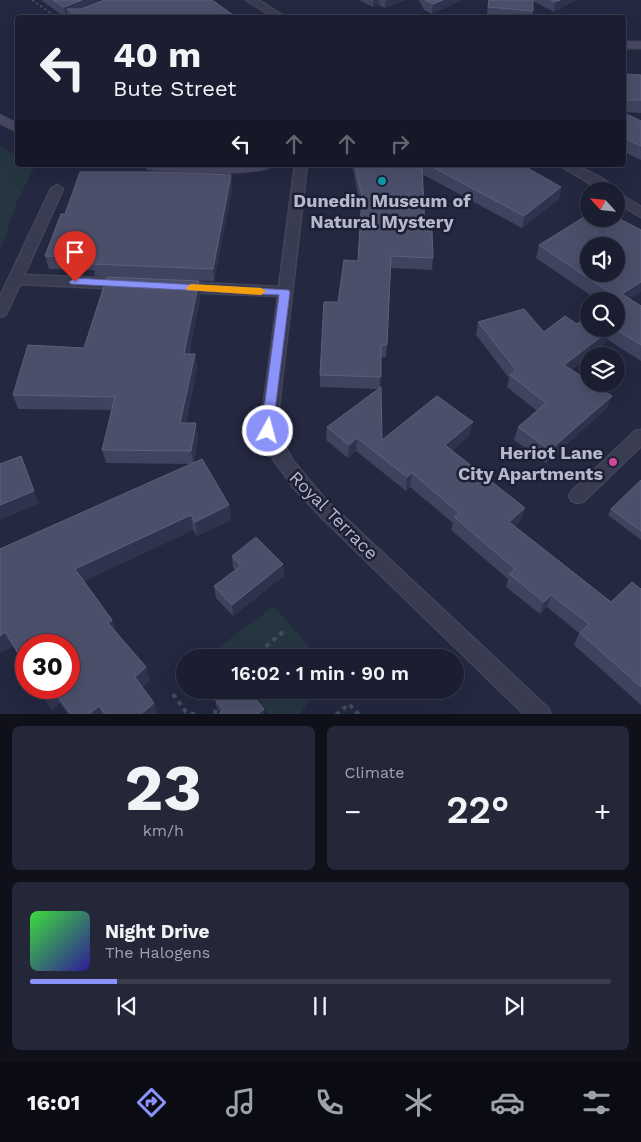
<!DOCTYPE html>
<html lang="en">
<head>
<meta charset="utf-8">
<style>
  body { margin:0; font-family:"Work Sans",sans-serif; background:#242738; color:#f1f3f6; height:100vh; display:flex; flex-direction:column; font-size:19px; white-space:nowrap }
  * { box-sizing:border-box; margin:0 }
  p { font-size:16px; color:#a0a2ab }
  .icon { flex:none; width:28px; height:28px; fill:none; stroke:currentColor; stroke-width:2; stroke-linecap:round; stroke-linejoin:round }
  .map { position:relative; height:714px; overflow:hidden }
  .panel { display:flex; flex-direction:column; gap:12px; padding:12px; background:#0f101a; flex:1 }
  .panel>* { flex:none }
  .top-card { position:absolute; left:15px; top:15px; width:611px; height:152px; border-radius:5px; box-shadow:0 5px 20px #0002,0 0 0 1px #393c4c; background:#1b1e30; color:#f1f3f6; overflow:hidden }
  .needle { width:32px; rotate:297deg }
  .controls { position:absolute; left:580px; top:182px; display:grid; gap:10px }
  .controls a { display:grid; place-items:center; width:45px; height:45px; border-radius:50%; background:#1b1e30; box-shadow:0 5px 20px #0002,0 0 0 1px #393c4c; font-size:25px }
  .speed { position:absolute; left:15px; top:634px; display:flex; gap:10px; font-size:25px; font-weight:700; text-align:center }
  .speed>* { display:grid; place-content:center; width:65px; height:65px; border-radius:50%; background:#1b1e30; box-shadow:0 5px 20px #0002,0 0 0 1px #393c4c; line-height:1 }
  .speed .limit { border:8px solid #d22; background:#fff; color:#111 }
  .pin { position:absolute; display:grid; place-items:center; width:42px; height:42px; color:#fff; margin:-51px -21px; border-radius:50% 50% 50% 0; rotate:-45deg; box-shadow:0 0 5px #0007 }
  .pin .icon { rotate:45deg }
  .me { position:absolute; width:55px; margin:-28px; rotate:7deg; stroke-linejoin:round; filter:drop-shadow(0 0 4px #0008) }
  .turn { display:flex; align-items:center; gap:18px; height:105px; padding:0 15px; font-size:22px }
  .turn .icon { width:65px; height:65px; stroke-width:2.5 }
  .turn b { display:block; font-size:35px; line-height:42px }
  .lanes { display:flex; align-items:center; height:48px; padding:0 15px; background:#0003; justify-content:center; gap:25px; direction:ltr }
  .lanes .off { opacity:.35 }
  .big { font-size:38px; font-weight:600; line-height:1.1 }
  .panel .tile { flex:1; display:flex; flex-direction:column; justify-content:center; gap:8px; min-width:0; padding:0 18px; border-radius:8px; background:#242738 }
  .panel .dial { align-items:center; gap:0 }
  .dial b { font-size:65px; line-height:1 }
  .song { display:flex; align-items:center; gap:15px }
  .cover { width:60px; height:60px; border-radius:8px; background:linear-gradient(135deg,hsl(120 70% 55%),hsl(250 70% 35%)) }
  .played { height:5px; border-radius:2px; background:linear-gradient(90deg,#8b93fa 15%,#393c4c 15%) }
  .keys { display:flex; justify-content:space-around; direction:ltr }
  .heat { display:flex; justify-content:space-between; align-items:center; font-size:28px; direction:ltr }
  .panel .tiles { flex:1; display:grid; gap:12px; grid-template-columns:1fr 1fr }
  .tile:last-child { grid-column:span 2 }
  .trip { position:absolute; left:176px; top:649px; width:288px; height:50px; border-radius:25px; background:#1b1e30; box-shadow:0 5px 20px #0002,0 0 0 1px #393c4c; font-weight:600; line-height:50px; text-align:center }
  .dock { display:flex; height:80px; justify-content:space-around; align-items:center; background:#0b0c13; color:#a0a2ab }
  .dock .icon { width:35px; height:35px }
  .dock .current { color:#8b93fa }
  .dock b { font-size:22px; color:#f1f3f6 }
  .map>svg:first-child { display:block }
</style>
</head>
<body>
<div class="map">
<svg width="641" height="715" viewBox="0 0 641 715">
  <rect width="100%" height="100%" fill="#242840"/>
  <path fill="#263641" d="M0,146L17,156L18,165L35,166L16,204L0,252Z
    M274,606L318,657H222L215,650Z
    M249,690H319L299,714L269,715Z"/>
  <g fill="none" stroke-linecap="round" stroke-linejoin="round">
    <g stroke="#424459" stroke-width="3">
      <path id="lane" d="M641,430V446L584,501L578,503L572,501L569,496L572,491L635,431Z"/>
    </g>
    <g stroke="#424459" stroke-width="3">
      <path id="street" d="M246,0H258L287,18H275Z
        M295,165H307L276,431L293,461L324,498L548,708L551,715H525L322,518L295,489L274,460L260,431L278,296L179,292L174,290L172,287L174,284L179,282L279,287Z
        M559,165C579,165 603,175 616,191H603Z
        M57,185L63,189L24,275L124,279L129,281L131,284L129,287L124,289L20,284L7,312L5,315L0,317V297L51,189Z
        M616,192L641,207V217L616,202Z"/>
    </g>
    <g stroke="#424459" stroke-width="3">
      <path id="secondary" d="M624,42H641V48H624Z
        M0,115L18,124V132L0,123Z
        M143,165H270L268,168C230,177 188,171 149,169Z"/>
    </g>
    <path stroke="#404f59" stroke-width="2" stroke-dasharray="2.5 2.5" stroke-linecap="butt" d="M32,0L58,18"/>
    <path stroke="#404f59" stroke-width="4" stroke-dasharray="4.5 4.5" stroke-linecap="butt" d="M252,658L283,632
      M173,694L186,712L197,715
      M216,714L215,710L218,705
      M336,715L349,704L359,715"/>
    <use href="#lane" fill="#393b50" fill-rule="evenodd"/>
    <use href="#street" fill="#393b50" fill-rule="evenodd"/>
    <use href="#secondary" fill="#474863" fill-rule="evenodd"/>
  </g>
  <path fill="#3f435e" d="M41,0H212L236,17L251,18H66Z
    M359,0H406L385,8L379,5L373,7Z
    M419,0H462L432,14L424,10Z
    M488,0H576L554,12L533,1V11L532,18H498L487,17Z
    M624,74L641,75V113L624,112Z
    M624,113L641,121V160L624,152Z
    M352,165H522L561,187L559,199L522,228L422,174L425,231L433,258L432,270L391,268L386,357H381L380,388L382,440L470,435L452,451L521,521L515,526L611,602L641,589V705L574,645L579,633L547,607L540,614L506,587L508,579L451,530L453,523L410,487L406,491L356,451L348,458L326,440L327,427L378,389L320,387V375L338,302L358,261L361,208Z
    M231,175L232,188L214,281L150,279L201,294L189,354H195L197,368L186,423L198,436L194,463L229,505L231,520L197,536L193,530L84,581L112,620L117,634L146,667L150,680L142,687L154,703L158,715H69L60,703L52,710L38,688H69L26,645V668L13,646L0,653V549L191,464L106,463L102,450L112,410L18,409L13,395L84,348L107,277L95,276L94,270L49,269L45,256L65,214Z
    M539,245L641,306V361L608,340L571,370L612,396L607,408L546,463L514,440L518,427L537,411L507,387L509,378L476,335L478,322L544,332L577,324L589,329H616V301H599L536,258Z
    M641,480V540L608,515L611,509Z
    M232,556L283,564L284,576L233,616L216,598L214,586L235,570L233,568Z
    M215,699L264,715L220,712L217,708Z"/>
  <path fill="#2f334d" d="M82,0H109L74,15L67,9L68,17L66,18L64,7Z
    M373,0H379V5L373,7Z
    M386,0H406L385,8Z
    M443,0H462L432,14L433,4Z
    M560,0H576L554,12L555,2Z
    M231,175L232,188L214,281L213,269Z
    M561,187L559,199L522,228L524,216Z
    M199,281L201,294L186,367L184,354Z
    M641,282V292L618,307L622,294Z
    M611,329H612L608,340L560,378L564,365Z
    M195,354L197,368L183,436L180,423Z
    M612,396L607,408L546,463L550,450Z
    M473,422L470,435L443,459L445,445Z
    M196,423L198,436L194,464L191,451Z
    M357,438L356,451L348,458L349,445Z
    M21,456L39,504L0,520V505Z
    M412,473L410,487L406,491L407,477Z
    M229,505L231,520L197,536L195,522Z
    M525,508L521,521L506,535L509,522Z
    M191,515L193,530L80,583L75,569Z
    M283,564L284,576L233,616L232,605Z
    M551,595L547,607L540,614L544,602Z
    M112,620L117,634L108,623Z
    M5,632L13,646L0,653V636Z
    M146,667L150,680L139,689L135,677Z
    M54,691L60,703L52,710L45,697Z
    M154,703L158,715H140Z
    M99,706L103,715H88Z
    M264,709V715H257Z"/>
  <path fill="#4c4f6a" stroke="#5c6079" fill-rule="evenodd" d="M53,0H82L64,7Z
    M105,0H212L236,17L246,14L251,18H79L67,9H81Z
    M425,0H443L433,4Z
    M489,0H533V11L488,7Z
    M551,0H560L555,2Z
    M624,74L641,75V100H624Z
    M624,113L641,121V146L624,138Z
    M355,165H422L425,231H432L433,258L391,256L387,345H381V377L320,375L324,302H338L344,260L358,261L362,196Z
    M429,165H522L561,187L524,216Z
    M80,172H160L231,175L213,269L92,264L95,257L45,256L61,214H65Z
    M589,214V219H616V217L641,230V282L622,294L641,306V345L615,329H616V301H607L615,296L539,245ZM589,246H616V274H589Z
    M107,277L199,281L184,354H195L180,423H196L191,451L102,450L115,397L13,395L28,345L84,348Z
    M524,309L544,332L565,316L577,324L589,315V329H611L564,365L589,381V384H593L612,396L550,450L518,427L546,403L510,375L516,370L478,322Z
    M381,387L382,440L437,396L473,422L445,445L525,508L509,522L611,602L632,582L641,589V687L580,633L589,624L551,595L544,602L509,574L515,569L454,517L459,513L412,473L407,477L357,438L349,445L327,427Z
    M21,456L34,491L0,505V464Z
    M202,459L229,505L195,522L191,515L75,569L112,620L108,623L146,667L135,677L154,703L140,715H106L99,706L88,715H72L54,691L45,697L39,688H69V645H26V666L5,632L0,636V549Z
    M641,480V531L611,509Z
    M256,537L283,564L232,605L214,586L241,566L232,556Z
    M226,690H248L264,709L257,715H218L223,710L215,699Z"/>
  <path fill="#8b93fa" stroke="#5a60a2" d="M75,278L289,290L290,292L272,434H263L261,431L279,295L71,284L69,282Z"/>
  <path fill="#f59e0b" d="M191,284L261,288L266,291L261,295L187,290L186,288Z"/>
  <circle fill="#0f9aa8" stroke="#1d2035" stroke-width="2" cx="382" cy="181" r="5"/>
  <circle fill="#d1479c" stroke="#1d2035" stroke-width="2" cx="613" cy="462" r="5"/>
  <g text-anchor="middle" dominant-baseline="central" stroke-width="5" stroke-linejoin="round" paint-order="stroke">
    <g font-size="18" font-weight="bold" fill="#b5b7ca" stroke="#1d2035">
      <text x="382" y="200">Dunedin Museum of<tspan x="382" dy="21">Natural Mystery</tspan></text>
      <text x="603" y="452" text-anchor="end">Heriot Lane<tspan x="603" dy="21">City Apartments</tspan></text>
    </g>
    <g font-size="18" fill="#b5b7ca" stroke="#1d2035">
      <text transform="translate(334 515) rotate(45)">Royal Terrace</text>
    </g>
  </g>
</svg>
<div class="controls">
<a><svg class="needle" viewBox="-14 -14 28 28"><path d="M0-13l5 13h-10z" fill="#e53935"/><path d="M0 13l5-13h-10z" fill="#a0a2ab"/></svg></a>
<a><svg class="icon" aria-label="sound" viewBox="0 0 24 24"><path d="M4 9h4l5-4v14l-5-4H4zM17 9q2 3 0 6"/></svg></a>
<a><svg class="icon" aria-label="search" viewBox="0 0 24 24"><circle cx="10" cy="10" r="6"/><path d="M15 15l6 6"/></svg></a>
<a><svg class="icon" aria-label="layers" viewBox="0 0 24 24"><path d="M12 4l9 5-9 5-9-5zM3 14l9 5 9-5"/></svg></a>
</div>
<div class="speed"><div class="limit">30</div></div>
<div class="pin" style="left:75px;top:282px;background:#d93025"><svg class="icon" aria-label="arrive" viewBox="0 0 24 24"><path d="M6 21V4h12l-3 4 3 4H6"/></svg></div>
<svg class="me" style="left:268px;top:431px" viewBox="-20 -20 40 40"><circle r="17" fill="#8b93fa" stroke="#fff" stroke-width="3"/><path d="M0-11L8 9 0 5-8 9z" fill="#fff"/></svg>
<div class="trip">16:02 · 1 min · 90 m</div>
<div class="top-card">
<div class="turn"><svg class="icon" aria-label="left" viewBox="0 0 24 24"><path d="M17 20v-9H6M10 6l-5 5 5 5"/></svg><div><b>40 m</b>Bute Street</div></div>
<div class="lanes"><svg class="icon" aria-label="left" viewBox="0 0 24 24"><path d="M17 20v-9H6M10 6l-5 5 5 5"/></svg><svg class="icon off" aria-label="ahead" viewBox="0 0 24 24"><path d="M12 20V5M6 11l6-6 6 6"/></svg><svg class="icon off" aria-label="ahead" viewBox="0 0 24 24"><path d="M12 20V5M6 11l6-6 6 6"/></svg><svg class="icon off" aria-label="right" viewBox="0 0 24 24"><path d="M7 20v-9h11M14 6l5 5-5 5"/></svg></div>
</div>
</div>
<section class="panel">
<div class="tiles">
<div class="tile dial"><b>23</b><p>km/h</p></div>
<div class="tile"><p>Climate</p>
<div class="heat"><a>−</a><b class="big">22°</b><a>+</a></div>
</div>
<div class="tile">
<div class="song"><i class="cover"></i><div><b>Night Drive</b><p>The Halogens</p></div></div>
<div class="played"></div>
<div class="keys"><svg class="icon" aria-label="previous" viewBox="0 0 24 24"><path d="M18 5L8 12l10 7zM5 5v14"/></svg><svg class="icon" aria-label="pause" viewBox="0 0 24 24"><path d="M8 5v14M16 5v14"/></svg><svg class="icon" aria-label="next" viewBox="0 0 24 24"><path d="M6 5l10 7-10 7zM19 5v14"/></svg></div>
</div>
</div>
</section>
<nav class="dock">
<b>16:01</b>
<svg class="icon current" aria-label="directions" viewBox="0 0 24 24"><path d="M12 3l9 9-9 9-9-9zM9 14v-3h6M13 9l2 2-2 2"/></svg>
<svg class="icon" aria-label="music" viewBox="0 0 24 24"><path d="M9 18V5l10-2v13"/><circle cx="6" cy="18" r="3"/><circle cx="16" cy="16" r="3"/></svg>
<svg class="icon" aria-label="phone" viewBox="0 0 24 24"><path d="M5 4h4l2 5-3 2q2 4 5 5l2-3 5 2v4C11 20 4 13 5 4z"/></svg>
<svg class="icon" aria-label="climate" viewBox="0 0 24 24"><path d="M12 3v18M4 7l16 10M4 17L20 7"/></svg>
<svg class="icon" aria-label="car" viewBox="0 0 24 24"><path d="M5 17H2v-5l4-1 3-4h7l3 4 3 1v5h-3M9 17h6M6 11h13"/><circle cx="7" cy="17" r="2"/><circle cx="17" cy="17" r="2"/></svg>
<svg class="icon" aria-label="filters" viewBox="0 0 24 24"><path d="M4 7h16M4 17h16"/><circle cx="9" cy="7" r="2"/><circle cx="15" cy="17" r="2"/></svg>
</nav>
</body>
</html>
